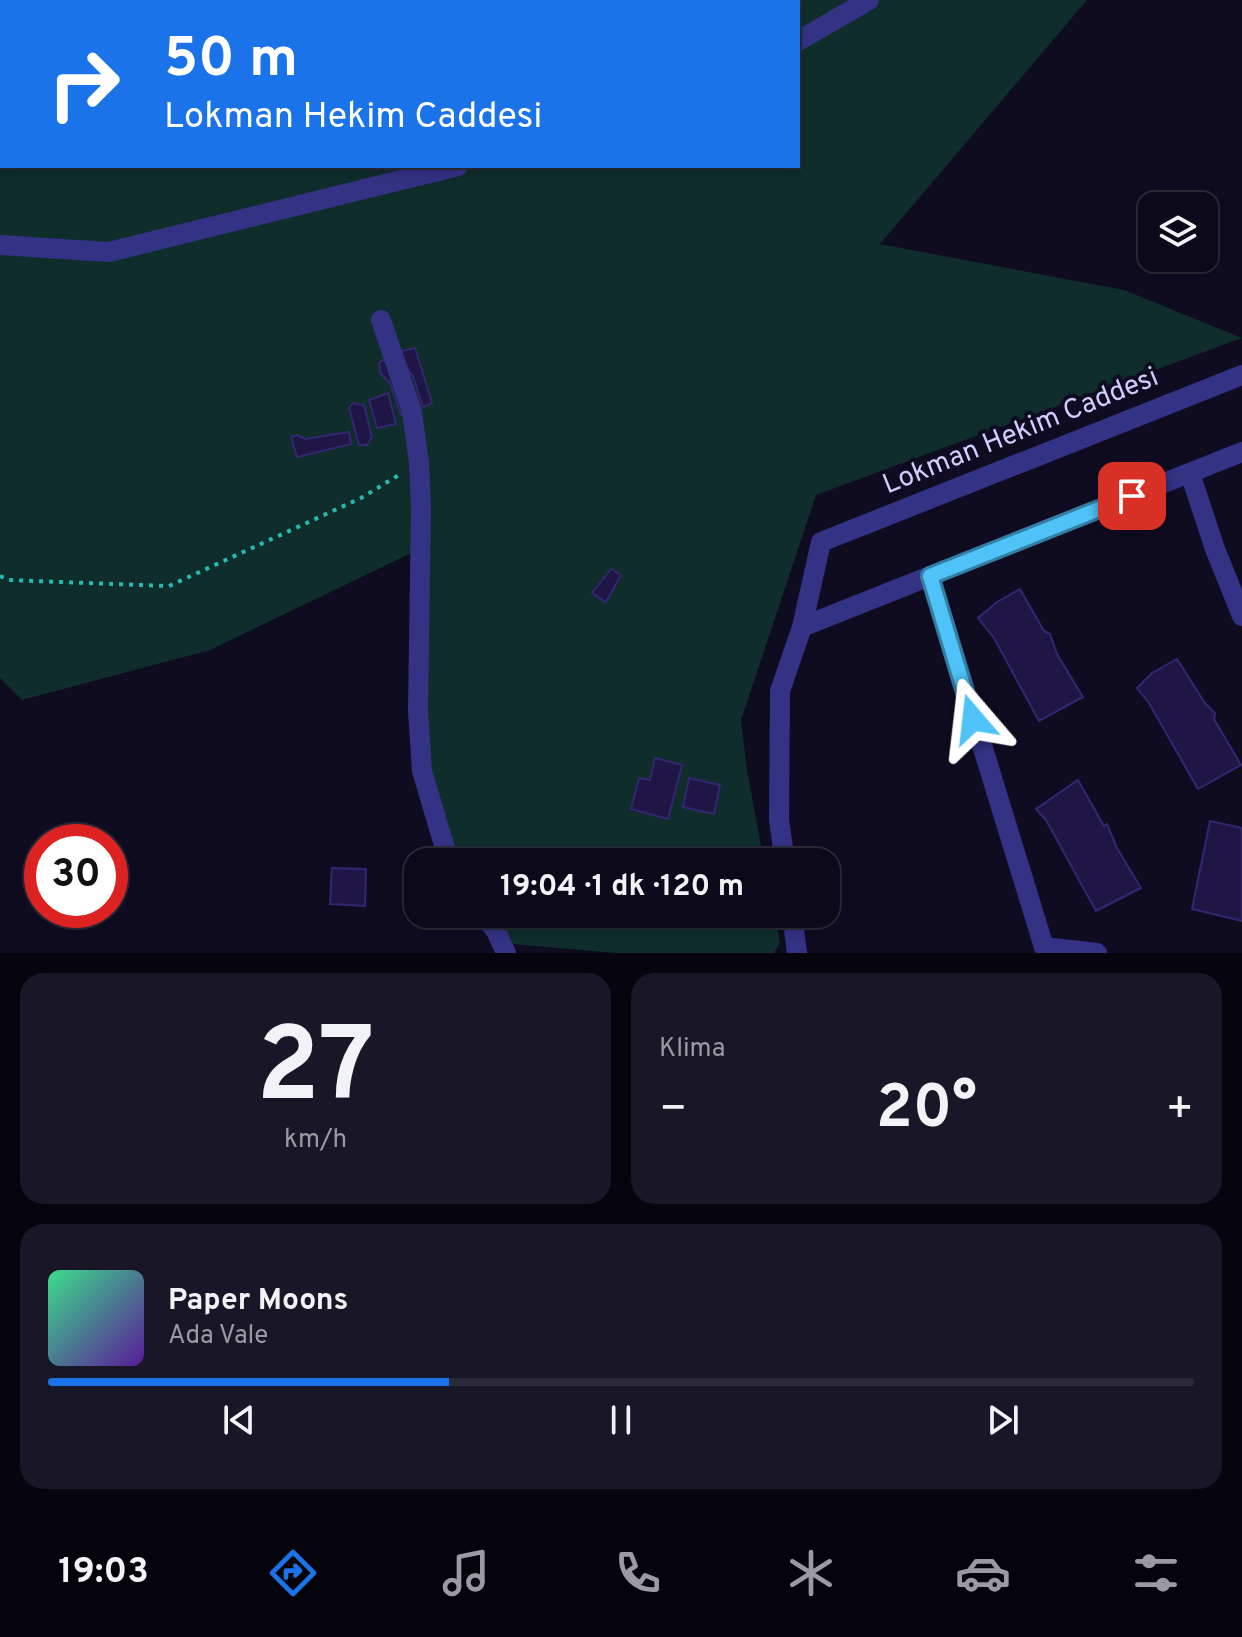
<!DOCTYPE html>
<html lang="tr">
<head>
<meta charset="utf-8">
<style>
  body { margin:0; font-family:Overpass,sans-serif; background:#191727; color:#f1f3f6; height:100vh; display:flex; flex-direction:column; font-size:30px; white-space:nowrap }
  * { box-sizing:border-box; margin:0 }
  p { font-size:26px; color:#9a9aa2 }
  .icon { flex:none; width:44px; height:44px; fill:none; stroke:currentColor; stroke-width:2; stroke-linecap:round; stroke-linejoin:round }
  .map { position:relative; height:953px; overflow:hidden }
  .drawer { display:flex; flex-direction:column; gap:20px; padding:20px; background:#06050e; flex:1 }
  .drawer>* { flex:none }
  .hud { position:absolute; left:0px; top:0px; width:800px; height:168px; box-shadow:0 4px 12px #0003,0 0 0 2px #2b2a39; background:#1a73e8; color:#fff; overflow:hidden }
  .tools { position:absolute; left:1138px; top:192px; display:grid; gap:16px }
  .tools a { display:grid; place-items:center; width:80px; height:80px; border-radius:16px; background:#0b091a; box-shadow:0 4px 12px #0003,0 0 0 2px #2b2a39; font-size:40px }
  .speed { position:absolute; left:24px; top:824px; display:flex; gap:16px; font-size:40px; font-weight:700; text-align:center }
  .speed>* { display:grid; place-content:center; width:104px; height:104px; border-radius:50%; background:#0b091a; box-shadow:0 4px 12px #0003,0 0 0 2px #2b2a39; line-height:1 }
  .speed .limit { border:12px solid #d22; background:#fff; color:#111 }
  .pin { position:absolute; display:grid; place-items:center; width:68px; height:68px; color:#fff; margin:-34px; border-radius:16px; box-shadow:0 4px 12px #0006 }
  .me { position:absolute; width:88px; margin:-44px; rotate:343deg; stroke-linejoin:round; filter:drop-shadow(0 0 6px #0008) }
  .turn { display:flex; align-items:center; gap:28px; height:168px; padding:0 32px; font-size:36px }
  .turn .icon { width:104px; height:104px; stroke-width:2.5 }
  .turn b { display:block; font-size:56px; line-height:68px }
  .big { font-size:60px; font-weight:700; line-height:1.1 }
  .drawer .widget { flex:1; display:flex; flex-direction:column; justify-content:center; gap:12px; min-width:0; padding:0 28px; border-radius:24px; background:#191727 }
  .drawer .dial { align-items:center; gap:0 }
  .dial b { font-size:104px; line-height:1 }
  .song { display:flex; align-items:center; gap:24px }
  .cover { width:96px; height:96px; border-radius:12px; background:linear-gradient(135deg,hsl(150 70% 55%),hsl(270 70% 35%)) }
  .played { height:8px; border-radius:4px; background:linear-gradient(90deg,#1a73e8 35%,#2b2a39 35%) }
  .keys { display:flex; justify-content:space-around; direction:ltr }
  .heat { display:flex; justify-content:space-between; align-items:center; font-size:44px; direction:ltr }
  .drawer .tiles { flex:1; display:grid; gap:20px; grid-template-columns:1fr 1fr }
  .widget:last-child { grid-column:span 2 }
  .trip { position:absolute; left:404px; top:848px; width:436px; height:80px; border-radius:24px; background:#0b091a; box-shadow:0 4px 12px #0003,0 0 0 2px #2b2a39; font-weight:700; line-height:80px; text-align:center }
  .dock { display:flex; height:128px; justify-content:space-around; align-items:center; background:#04040a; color:#9a9aa2 }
  .dock .icon { width:56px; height:56px }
  .dock .selected { color:#1a73e8 }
  .dock b { font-size:36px; color:#f1f3f6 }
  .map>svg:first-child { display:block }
</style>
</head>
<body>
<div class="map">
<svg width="1242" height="953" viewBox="0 0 1242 953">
  <rect width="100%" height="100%" fill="#0f0c22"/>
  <path fill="#0e2d2b" d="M466,0H1087L880,244L1124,290L1242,338L816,495L741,720L747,770L764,862H462L447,839L427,765L424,547L210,650L22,700L0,678V25H2V166H798V2H464Z
    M494,914H774L780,943L774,953H616L512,944Z"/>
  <path fill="#051c42" d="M0,0H466L2,2L0,25Z"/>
  <path fill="#1f1645" stroke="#342673" stroke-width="2" d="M415,348L432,403L423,407L413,376L408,370L401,351Z
    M383,360L392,363L406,415H401L390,383L381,374L379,363Z
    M388,393L396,424L377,428L369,400Z
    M353,403L364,405L372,437L367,445H359L349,408Z
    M349,432L351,444L297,457L291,437L297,435L305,439Z
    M611,569L621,575L606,602L592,593Z
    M1020,589L1044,631L1050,634L1057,654L1083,697L1039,721L994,638L978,618L997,602Z
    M1177,659L1205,703L1215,713L1214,719L1241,765L1198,789L1149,703L1137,688L1152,673Z
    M655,758L682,765L668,819L631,809L639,778L650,780Z
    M689,778L720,785L714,814L683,807Z
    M1078,780L1104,826L1107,824L1117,848L1141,888L1096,911L1046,820L1036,809Z
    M1210,821L1242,828V921L1192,909Z
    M332,868L366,869L365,906L330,904Z"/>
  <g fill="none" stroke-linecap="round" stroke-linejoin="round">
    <path stroke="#24bcb0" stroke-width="4" stroke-dasharray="4 6" stroke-linecap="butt" d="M0,576L9,580L169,586L361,498L399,475"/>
    <path stroke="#343285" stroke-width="20" d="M798,41L869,0
      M0,245L109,252L458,166
      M381,320L412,412L419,463L421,507L418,711L422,771L449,862
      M1190,473L1215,549L1242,616
      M930,576L1044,947L1097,953
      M482,914L496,931L506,953"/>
    <path stroke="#343285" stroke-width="20" d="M802,627L1242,452
      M785,862L779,820L780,691L802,627L821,542L1242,375
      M792,914L797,953"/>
  </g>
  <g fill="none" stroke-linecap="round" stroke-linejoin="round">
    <g stroke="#337fa1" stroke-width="20">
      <path id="route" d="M973,719L930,576L1132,496"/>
    </g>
    <use href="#route" stroke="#4fc3f7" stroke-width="14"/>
  </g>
  <g text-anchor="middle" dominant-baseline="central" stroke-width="8" stroke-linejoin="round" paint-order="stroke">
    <g font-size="28" fill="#d2cdff" stroke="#0f0c22">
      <text transform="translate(1021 432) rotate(-22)">Lokman Hekim Caddesi</text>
    </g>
  </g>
</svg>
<div class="tools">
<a><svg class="icon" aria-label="layers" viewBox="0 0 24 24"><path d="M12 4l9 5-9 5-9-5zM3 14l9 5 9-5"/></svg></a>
</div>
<div class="speed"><div class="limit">30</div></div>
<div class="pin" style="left:1132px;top:496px;background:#d93025"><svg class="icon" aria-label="arrive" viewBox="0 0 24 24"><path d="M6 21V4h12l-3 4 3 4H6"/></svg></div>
<svg class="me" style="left:973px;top:719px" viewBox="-20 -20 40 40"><path d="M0-17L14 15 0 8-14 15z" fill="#4fc3f7" stroke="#fff" stroke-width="4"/></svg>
<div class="trip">19:04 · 1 dk · 120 m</div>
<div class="hud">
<div class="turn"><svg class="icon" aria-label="right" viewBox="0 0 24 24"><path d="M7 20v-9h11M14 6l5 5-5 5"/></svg><div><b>50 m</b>Lokman Hekim Caddesi</div></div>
</div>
</div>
<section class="drawer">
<div class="tiles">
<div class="widget dial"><b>27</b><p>km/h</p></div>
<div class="widget"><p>Klima</p>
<div class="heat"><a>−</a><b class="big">20°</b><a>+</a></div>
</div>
<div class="widget">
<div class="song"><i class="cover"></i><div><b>Paper Moons</b><p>Ada Vale</p></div></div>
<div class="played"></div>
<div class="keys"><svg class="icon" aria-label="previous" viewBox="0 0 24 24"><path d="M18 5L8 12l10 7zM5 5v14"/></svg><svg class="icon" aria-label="pause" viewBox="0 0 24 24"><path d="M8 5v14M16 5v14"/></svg><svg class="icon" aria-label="next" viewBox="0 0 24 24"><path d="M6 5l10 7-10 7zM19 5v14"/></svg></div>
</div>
</div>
</section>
<nav class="dock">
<b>19:03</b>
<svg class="icon selected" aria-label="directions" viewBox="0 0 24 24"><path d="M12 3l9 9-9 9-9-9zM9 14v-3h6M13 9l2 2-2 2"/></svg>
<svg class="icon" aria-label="music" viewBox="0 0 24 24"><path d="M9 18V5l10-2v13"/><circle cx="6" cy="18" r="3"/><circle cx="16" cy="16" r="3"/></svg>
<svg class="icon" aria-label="phone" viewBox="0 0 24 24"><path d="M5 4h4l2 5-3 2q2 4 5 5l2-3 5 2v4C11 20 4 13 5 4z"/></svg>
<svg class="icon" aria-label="climate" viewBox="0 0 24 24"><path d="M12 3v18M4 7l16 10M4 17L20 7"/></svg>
<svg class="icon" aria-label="car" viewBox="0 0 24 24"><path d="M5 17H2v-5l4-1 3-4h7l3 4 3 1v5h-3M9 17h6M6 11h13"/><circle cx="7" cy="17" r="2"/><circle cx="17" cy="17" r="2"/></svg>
<svg class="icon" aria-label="filters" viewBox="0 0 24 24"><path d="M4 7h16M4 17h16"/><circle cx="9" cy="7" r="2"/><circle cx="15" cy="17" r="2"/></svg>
</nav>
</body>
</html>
